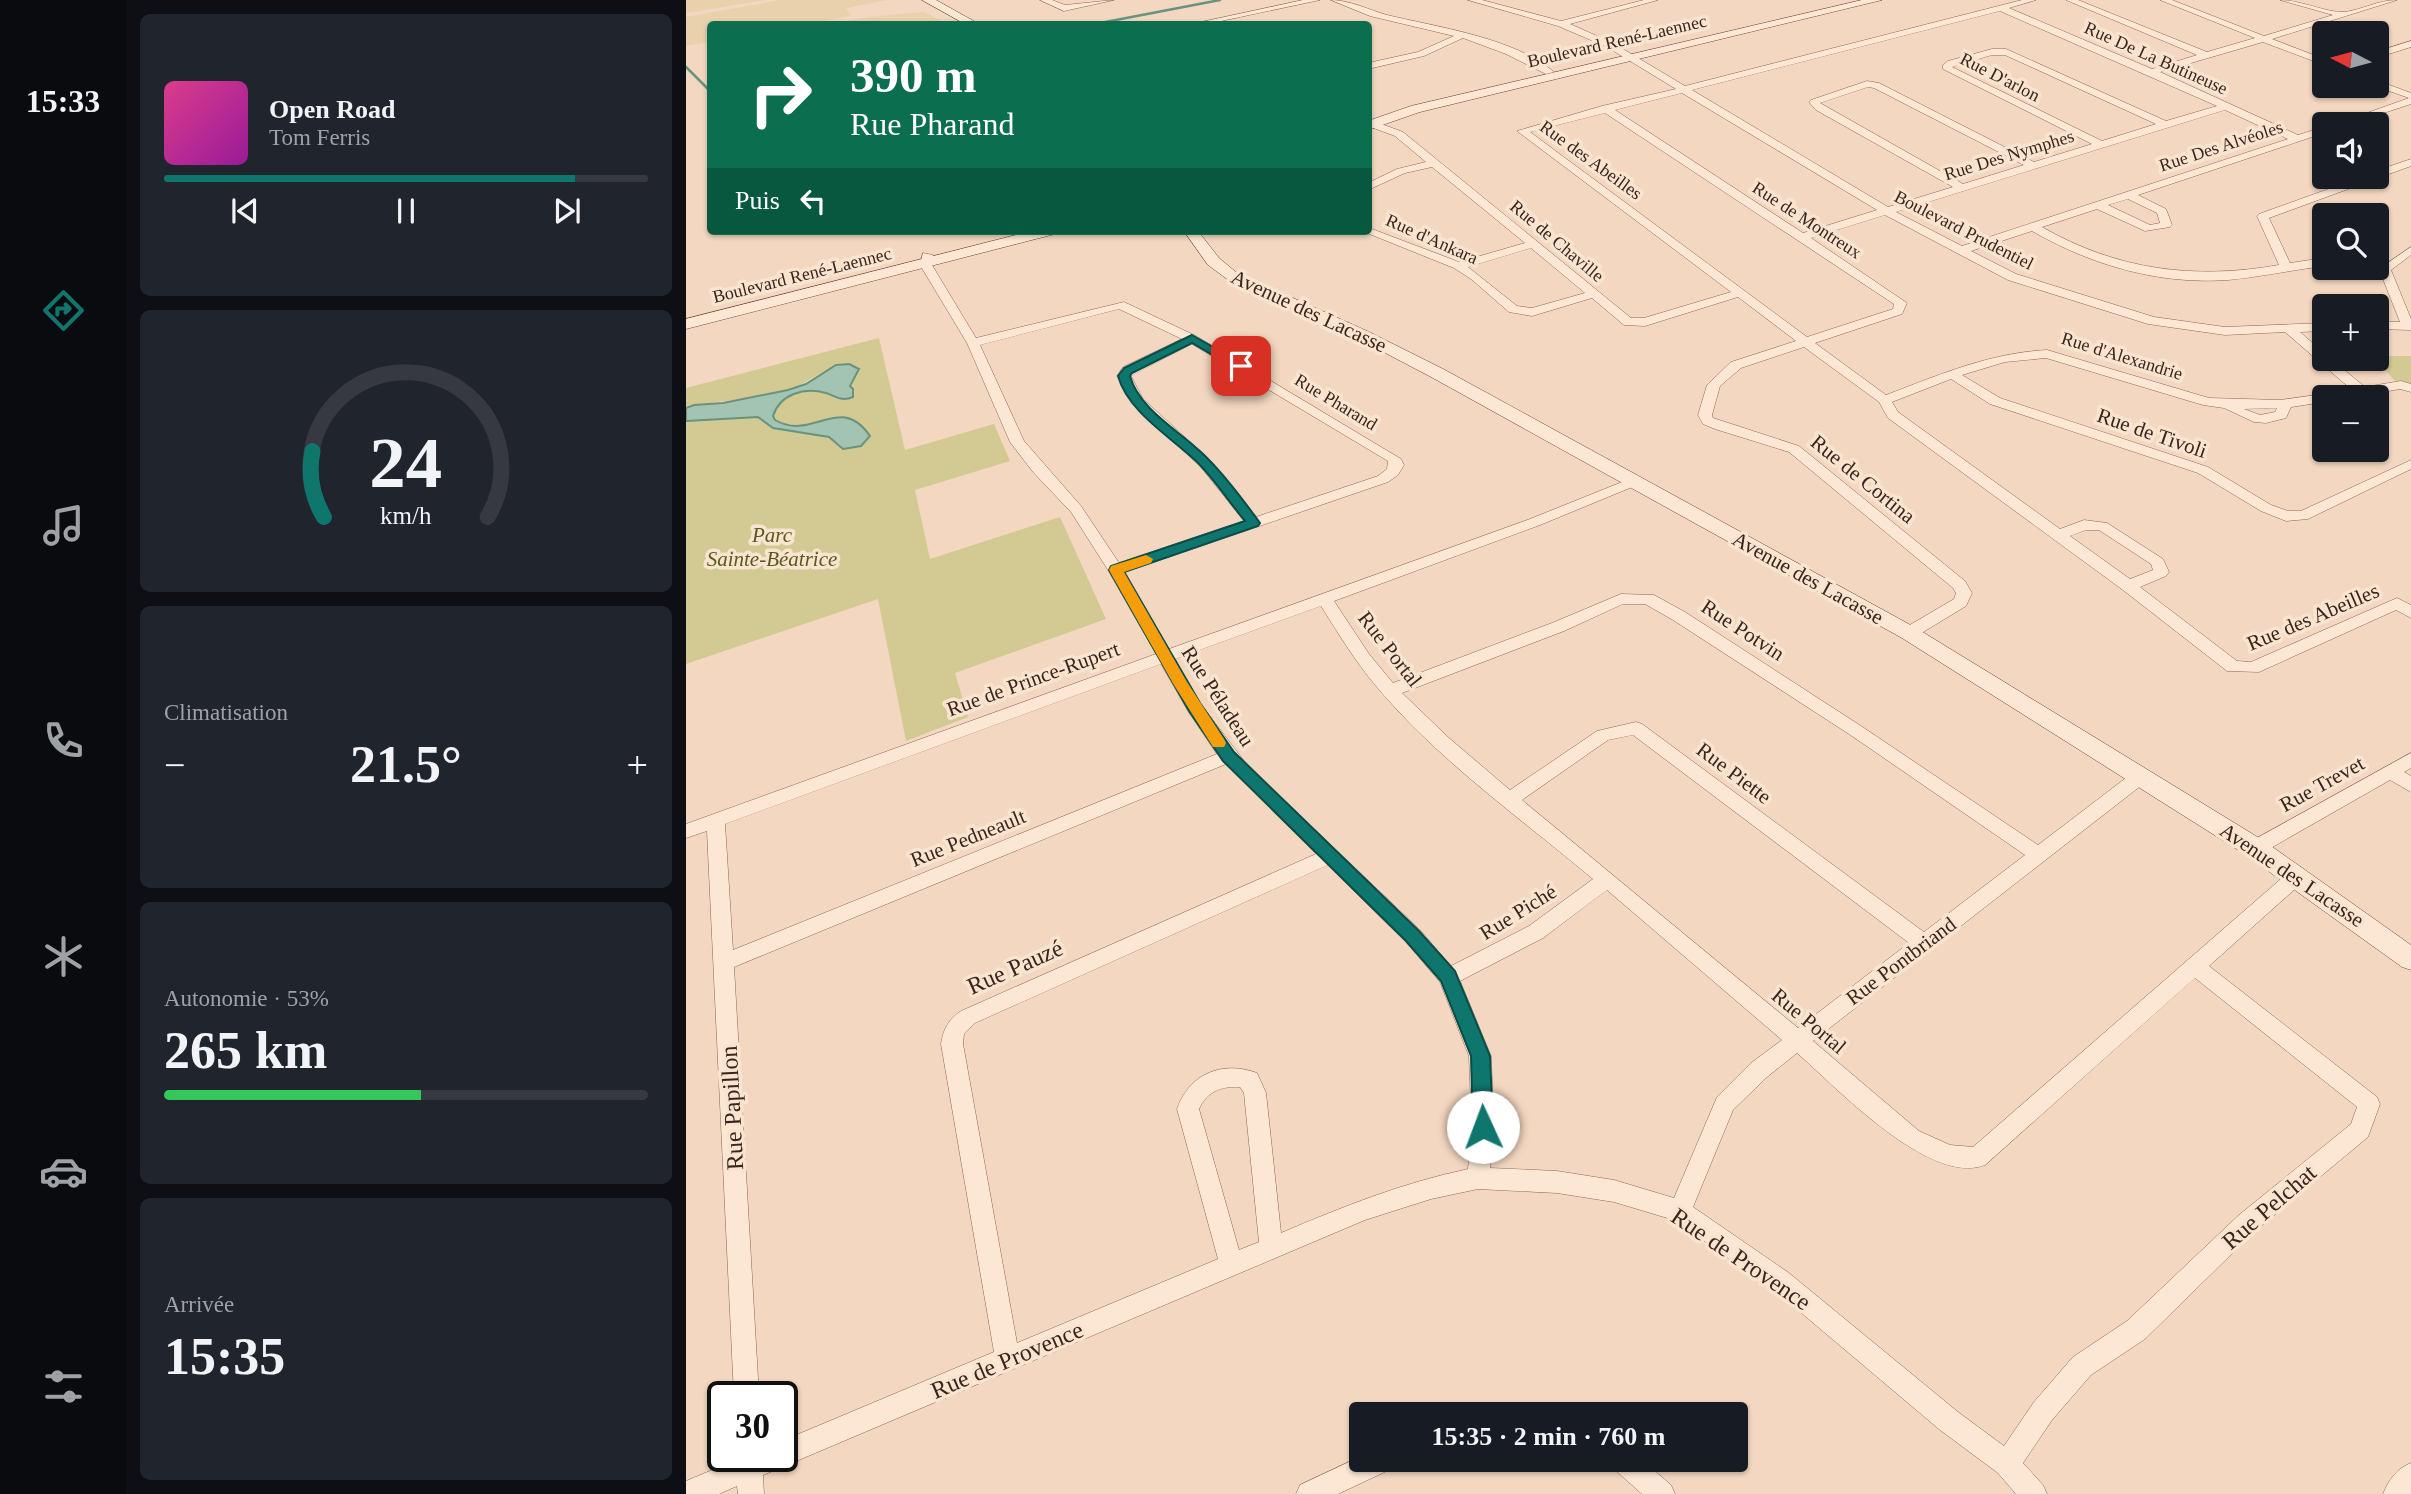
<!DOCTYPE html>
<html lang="fr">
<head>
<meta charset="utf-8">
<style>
  body { margin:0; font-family:"Times New Roman",serif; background:#20242c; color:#f1f3f6; height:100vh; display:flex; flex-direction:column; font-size:26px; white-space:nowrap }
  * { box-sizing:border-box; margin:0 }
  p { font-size:23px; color:#9ea1a6 }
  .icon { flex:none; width:38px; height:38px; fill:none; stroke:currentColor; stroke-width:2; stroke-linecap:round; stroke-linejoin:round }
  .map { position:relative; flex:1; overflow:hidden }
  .drawer { display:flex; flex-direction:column; gap:14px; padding:14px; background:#0d0f14; width:560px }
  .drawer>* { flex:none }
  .top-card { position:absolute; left:21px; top:21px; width:665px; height:214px; border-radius:7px; box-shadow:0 2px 5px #0004; background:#0b6e4f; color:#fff; overflow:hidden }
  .needle { width:46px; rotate:276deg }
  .fabs { position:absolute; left:1626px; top:21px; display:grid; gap:14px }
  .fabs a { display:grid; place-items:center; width:77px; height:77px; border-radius:7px; background:#171b24; box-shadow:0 2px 5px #0004; font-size:35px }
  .speed { position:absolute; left:21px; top:1381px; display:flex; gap:14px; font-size:35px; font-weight:700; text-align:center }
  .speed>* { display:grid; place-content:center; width:91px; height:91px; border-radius:50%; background:#171b24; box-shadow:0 2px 5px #0004; line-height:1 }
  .speed .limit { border:4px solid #111; border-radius:10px; background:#fff; color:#111 }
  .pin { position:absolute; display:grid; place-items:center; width:60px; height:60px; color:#fff; margin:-30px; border-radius:14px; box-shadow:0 4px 10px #0006 }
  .me { position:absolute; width:77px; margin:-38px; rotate:358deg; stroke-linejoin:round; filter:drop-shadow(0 0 5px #0008) }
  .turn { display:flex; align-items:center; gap:24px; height:147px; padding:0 28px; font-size:32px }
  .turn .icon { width:91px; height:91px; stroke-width:2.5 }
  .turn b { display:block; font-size:49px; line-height:60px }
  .then { display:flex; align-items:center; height:66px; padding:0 28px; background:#0003; gap:14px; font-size:26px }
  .big { font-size:52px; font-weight:700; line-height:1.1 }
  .drawer .card { flex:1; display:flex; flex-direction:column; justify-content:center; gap:10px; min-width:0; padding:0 24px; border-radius:10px; background:#20242c }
  .drawer .dial { align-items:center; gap:0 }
  .dial svg { height:182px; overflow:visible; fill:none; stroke:#363941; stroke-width:7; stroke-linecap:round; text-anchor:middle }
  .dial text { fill:#f1f3f6; stroke:none }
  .song { display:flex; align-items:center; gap:21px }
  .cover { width:84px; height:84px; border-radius:10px; background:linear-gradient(135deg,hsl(330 70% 55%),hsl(300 70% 35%)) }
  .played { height:7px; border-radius:4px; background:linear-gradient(90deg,#0f766e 85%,#363941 85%) }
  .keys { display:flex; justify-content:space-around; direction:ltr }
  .heat { display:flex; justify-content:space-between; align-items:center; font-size:38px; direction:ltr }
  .charge { height:10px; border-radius:5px; background:linear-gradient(90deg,#34c759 53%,#363941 0) }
  .trip { position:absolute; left:663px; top:1402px; width:399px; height:70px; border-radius:7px; background:#171b24; box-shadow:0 2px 5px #0004; font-weight:700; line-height:70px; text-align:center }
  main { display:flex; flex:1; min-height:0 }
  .menu { display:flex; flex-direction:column; width:126px; justify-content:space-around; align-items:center; background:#090b0e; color:#9ea1a6 }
  .menu .icon { width:49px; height:49px }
  .menu .active { color:#0f766e }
  .menu b { font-size:32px; color:#f1f3f6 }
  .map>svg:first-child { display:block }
</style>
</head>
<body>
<main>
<nav class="menu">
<b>15:33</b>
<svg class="icon active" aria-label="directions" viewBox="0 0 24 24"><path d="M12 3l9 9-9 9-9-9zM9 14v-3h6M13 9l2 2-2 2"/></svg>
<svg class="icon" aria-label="music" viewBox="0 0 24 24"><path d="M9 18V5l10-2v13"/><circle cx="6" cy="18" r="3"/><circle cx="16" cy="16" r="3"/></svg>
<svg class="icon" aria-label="phone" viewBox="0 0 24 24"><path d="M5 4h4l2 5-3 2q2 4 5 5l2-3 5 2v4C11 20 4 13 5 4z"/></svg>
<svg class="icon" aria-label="climate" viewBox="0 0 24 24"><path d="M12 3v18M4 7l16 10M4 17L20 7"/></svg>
<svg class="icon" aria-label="car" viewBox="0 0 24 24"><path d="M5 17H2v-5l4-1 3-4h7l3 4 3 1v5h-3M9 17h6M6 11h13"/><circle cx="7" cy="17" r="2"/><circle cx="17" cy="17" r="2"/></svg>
<svg class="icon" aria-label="filters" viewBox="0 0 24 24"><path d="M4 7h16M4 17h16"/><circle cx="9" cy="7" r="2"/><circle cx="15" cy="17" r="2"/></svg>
</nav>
<section class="drawer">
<div class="card">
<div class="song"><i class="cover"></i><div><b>Open Road</b><p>Tom Ferris</p></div></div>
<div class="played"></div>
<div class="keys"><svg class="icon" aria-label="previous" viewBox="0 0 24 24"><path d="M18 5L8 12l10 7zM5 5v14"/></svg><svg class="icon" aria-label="pause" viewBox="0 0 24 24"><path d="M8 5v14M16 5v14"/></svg><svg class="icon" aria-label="next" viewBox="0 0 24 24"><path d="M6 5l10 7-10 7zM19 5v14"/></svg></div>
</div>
<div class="card dial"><svg viewBox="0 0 100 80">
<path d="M14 69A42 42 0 1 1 86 69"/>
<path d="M14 69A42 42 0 0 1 9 40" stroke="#0f766e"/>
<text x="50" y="56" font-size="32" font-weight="700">24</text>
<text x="50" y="72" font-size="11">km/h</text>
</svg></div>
<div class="card"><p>Climatisation</p>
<div class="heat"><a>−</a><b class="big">21.5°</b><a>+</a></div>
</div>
<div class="card"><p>Autonomie · 53%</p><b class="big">265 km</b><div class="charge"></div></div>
<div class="card"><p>Arrivée</p><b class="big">15:35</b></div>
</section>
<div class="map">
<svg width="1725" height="1494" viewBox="0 0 1725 1494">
  <rect width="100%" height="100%" fill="#f3d7c0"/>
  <path fill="#e9d1ac" d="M0,0H79L0,13Z
    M94,0H201L160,8L165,16L120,24H24V42L0,46V17Z
    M238,12L259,23L144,24L184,17Z"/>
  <path fill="#d2ca92" d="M193,338L219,450L308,424L324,461L229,490L244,559L374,517L420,619L269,673L282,717L220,741L192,599L0,664V421L72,417L77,419L82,425L143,437L152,446L166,448L125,427L105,426L89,420L87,415C95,393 128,383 148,397L164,386L173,369C148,357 126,382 103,390C70,401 33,399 0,408V388Z
    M1691,356H1725V387L1708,380L1690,359Z"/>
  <path fill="#a3c4b3" stroke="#69937f" stroke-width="2" d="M163,364L173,369L164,386L167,389V397C155,402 150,396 140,393C118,387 94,394 87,416L89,420C127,442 154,392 184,436L175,446L157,449L143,437L87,428L72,417L0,421V408L8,405L37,403L102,390L120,384L150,365Z"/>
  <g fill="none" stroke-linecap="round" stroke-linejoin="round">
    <path stroke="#69937f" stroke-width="2.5" d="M409,24L534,0
      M0,67L24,91"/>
    <g stroke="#8e6656" stroke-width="1">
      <path id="street" d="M354,0H366L379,5L428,0L378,11Z
        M617,0H634L521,24H506Z
        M645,0C664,0 683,10 701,15C751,27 829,38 868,72L860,74L820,54L777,38L738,56L682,69V63L732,52L768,36L684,16Z
        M782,0H796L875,21L958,0H972L884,24L927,43L999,86L1336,0H1350L1323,8L1466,69L1511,55L1380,0H1392L1521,52L1569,38L1474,0H1486L1578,36L1647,15L1594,0C1615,0 1641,13 1658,12C1676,10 1692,0 1711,0L1586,39L1638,59V65L1577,42L1474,72L1612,135L1638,127V133L1452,195L1480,209L1486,225L1484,227L1459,231L1411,209L1356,227C1431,270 1508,280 1593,265L1571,216L1573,214L1676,177H1690V171L1725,159V166L1583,218L1604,263L1638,258V266C1606,270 1574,277 1542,280C1473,285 1405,265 1346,231L1285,251L1330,274L1468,317L1539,327L1638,323V331L1614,332L1638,353V359H1645L1679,387L1715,381L1725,384V392L1714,389L1668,397H1638V402L1605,407L1600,418L1580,423L1568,422L1538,408L1517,405L1360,358L1319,362L1276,375L1314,398L1522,467L1585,505L1602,511H1615L1725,460V469L1622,519L1600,521L1575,511L1512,473L1304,404L1265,379L1206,402L1212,412L1374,529L1398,520L1421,523L1477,559L1483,572L1480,576L1454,587L1551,661L1565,662L1711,598L1725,605V618L1710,610L1573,672L1541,671L1437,590L1202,418L1193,402L1118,347L1055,368L1034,386L1026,415L1027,418L1113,446L1279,581L1286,593L1280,606L1229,637H1217L1215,633L1217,629L1268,599L1270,593L1267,588L1103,452L1029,429L1017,424L1012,415L1021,385L1045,362L1110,341L1052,297L959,326L938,325L906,298L846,316L823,312L785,279L768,268L676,231L686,229L773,262L839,243L746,167L719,173L682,190V183L711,169L740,162L709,136L682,126V119L717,132L945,318H958L1045,292L831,131L916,106L990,89L921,47L872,26ZM1314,11L1531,106L1480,121L1320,49H1306L1262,61L1257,65V69L1406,144L1348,162L1193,83L1181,81L1125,100L1123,102L1130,110L1267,187L1202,207L1006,90ZM1306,55H1319L1470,124L1416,141L1266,67ZM1182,87L1188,88L1338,165L1277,184L1134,103ZM996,93L1191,210L1117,233L929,110ZM1539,110L1602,139L1276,246L1210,212ZM919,113L1208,304L1207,309L1121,337L844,132ZM1442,199L1471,213L1474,223L1464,225L1422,205ZM1199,215L1322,280L1462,324L1539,335L1599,332L1666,390L1594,400L1523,398L1361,350C1303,353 1253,375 1200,395L1129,343L1216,314L1221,303L1125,238ZM845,248L899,293L846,308L831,306L782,267ZM1591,408L1589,412L1574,415L1558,409ZM1400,530H1413L1465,564L1467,570L1444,579L1384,536Z
        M1725,41V47L1690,58V52Z
        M1690,80L1725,93V104L1664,124H1650L1723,98L1689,86Z
        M1725,247V255L1705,270L1725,319V330L1690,329V321L1714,322L1693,269Z
        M237,253L247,255L246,265L290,338L438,302L510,336L715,459L718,465L712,475L702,482L439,572L483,649L844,519L946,478L951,479V485L854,525L648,601L683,654L707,683L866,623L935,594L968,595L999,612L1178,728L1352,845L1449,771H1461L1464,776L1461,781L1127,1041L1233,1131L1264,1145L1287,1147L1604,871L1611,868L1618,871L1621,876L1618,881L1523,966L1691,1097L1694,1104L1682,1137L1569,1231L1459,1339L1405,1375L1366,1420L1337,1463L1357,1485L1361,1494H1330L1312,1473L1254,1430L1087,1289L988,1220L928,1202L871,1193L792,1189L745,1199L679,1220L101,1465L77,1475L78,1494H52L51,1486L33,1494H0V1481L50,1460L51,1456H96V1441L308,1352L255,1044C257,1029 263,1019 275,1011L630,854L540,764L48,967L73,1396H48L21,831L0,838V824L470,654L422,570L385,512L347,472L324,442L281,343L234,265ZM433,309L496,339L437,367L431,376L447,404L514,466L558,521L433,563L395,506L338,441L294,345ZM506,344L702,461L701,469L692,476L570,517L524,460L457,399L445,376ZM937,604H959L987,620L1166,736L1339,855L1238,932L956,724L950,722L911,731L824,790L763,738L716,693L878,631ZM635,606C652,633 669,661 690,686C752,760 833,817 907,879L843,926L765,966L734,930L561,765L514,703L489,659ZM475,664L502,711L531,754L47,950L39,824ZM947,735L1223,943L1112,1028L836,800L922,740ZM642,865L720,942L754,982L783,1056L786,1127L782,1169C716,1183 656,1207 595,1233L580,1093L571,1073C536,1060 503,1074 491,1109L532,1259L331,1343L277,1044L278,1034L289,1023ZM921,890L1096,1040L1065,1063L1031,1097L988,1198L928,1180L871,1171L804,1168L808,1127L805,1056L774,981L857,938ZM1509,978L1671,1107L1665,1124L1553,1215L1441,1321L1387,1357L1348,1402L1318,1446L1272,1412L1103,1273L1007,1207L1047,1110L1081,1077L1111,1053C1150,1087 1244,1187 1299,1165ZM554,1087L558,1093L573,1242L553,1250L513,1109C521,1091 536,1086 554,1087Z
        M1725,753V768L1718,772L1725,776V792L1704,780L1576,853L1569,855L1562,853L1560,848L1562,843Z
        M676,1456V1460H709L705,1469L652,1494H610L614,1485Z
        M924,1460H956L985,1485L989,1494H956L928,1469Z
        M1725,1463V1494H1697C1702,1481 1711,1468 1725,1463Z"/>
    </g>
    <g stroke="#6f4739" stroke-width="1">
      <path id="secondary" d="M236,0H250L293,24H279Z
        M1176,0H1196L734,112L682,130V121L725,106Z
        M346,231H371L369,234L0,329V319Z
        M498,231H512L533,258L551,273L681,331L759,370L1230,628L1578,841L1725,945V970L1716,967L1560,855L1216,638L747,378L669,337L541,279L522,265Z"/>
    </g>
    <use href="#street" fill="#fce7d4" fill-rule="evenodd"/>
    <use href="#secondary" fill="#fce7d4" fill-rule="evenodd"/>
  </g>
  <path fill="#0f766e" stroke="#0a4d48" stroke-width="2" d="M506,335L560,366L550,369L506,343L446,373L444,376C454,412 498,433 522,459C541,478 558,501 574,523L572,526L438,572L514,703L548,752L733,931L769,971L804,1056L807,1127L804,1133L797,1136L790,1133L787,1127L785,1056L755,981L720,941L537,761L503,711L423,570L425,566L559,521C543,502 529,480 511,462C485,437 442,412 432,376L438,368Z"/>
  <path fill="#f59e0b" d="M460,555L467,559L465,563L438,572L501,682L538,739L540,743L538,747H527L488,685L423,570L425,566Z"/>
  <g text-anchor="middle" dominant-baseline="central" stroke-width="7" stroke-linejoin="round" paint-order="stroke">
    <g font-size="18" fill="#3c241c" stroke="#f9e4d0">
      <text transform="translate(931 41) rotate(-13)">Boulevard René-Laennec</text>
      <text transform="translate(1470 58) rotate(24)">Rue De La Butineuse</text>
      <text transform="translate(1314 77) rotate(27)">Rue D'arlon</text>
      <text transform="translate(1535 146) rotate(-18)">Rue Des Alvéoles</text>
      <text transform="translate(1323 155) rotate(-17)">Rue Des Nymphes</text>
      <text transform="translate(905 160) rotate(36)">Rue des Abeilles</text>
      <text transform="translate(1121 220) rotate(33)">Rue de Montreux</text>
      <text transform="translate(1278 230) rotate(27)">Boulevard Prudentiel</text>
      <text transform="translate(746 239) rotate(24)">Rue d'Ankara</text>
      <text transform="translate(871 241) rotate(40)">Rue de Chaville</text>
      <text transform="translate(116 275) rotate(-14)">Boulevard René-Laennec</text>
      <text transform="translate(1436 356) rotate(17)">Rue d'Alexandrie</text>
      <text transform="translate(650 402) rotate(31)">Rue Pharand</text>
    </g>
    <g font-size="21" fill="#3c241c" stroke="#f9e4d0">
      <text transform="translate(623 311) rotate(25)">Avenue des Lacasse</text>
      <text transform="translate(1466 433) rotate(19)">Rue de Tivoli</text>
      <text transform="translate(1177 479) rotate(39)">Rue de Cortina</text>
      <text transform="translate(1122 578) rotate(29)">Avenue des Lacasse</text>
      <text transform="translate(1627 617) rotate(-23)">Rue des Abeilles</text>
      <text transform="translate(1057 630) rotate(33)">Rue Potvin</text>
      <text transform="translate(704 649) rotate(52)">Rue Portal</text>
      <text transform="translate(347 679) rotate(-20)">Rue de Prince-Rupert</text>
      <text transform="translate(532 696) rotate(57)">Rue Péladeau</text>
      <text transform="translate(1048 773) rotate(37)">Rue Piette</text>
      <text transform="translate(1636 784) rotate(-29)">Rue Trevet</text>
      <text transform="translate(282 838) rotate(-22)">Rue Pedneault</text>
      <text transform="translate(1606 875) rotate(34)">Avenue des Lacasse</text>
      <text transform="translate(832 912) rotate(-32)">Rue Piché</text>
      <text transform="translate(1215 961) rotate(-37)">Rue Pontbriand</text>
      <text transform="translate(1123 1021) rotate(40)">Rue Portal</text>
    </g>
    <g font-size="21" font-style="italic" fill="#595a20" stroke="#f9e4d0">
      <text x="86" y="535">Parc<tspan x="86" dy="24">Sainte-Béatrice</tspan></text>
    </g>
    <g font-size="24" fill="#3c241c" stroke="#f9e4d0">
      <text transform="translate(329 967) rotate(-24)">Rue Pauzé</text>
      <text transform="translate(46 1108) rotate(-93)">Rue Papillon</text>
      <text transform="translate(1583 1207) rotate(-41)">Rue Pelchat</text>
      <text transform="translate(1055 1259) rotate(34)">Rue de Provence</text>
      <text transform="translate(321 1360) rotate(-23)">Rue de Provence</text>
    </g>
  </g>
</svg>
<div class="fabs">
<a><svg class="needle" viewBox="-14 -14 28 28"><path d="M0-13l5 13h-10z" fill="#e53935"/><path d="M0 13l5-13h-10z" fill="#9ea1a6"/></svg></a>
<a><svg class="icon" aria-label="sound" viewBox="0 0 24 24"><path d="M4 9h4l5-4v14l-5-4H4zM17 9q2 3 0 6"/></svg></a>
<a><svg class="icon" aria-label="search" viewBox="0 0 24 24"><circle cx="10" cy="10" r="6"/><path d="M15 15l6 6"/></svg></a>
<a>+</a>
<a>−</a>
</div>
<div class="speed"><div class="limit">30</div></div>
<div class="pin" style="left:555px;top:366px;background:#d93025"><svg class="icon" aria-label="arrive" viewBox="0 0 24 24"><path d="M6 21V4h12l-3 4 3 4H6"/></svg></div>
<svg class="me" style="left:797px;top:1127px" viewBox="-20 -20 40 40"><circle r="19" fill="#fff"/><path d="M0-13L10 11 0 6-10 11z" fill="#0f766e"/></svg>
<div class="trip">15:35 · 2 min · 760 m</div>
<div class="top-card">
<div class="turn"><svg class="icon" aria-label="right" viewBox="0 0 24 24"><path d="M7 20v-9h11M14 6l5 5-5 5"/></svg><div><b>390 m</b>Rue Pharand</div></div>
<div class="then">Puis<svg class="icon" aria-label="left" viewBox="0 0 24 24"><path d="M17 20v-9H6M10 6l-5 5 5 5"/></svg></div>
</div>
</div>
</main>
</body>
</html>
